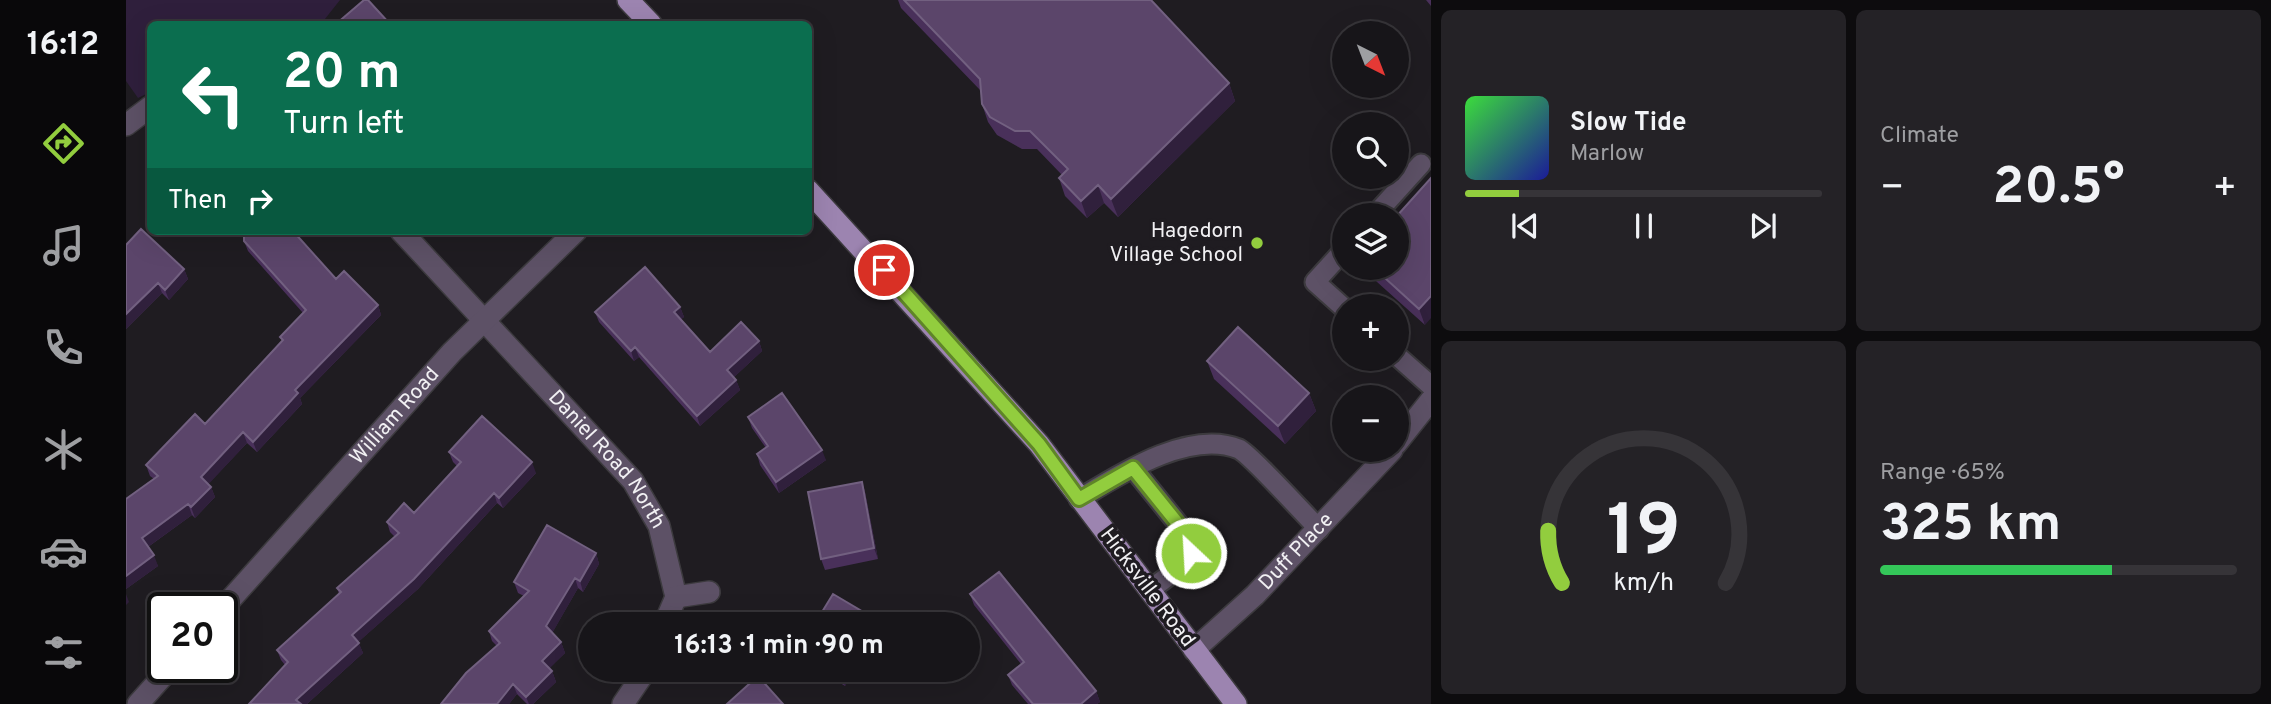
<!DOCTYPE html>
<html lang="en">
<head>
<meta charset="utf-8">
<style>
  body { margin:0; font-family:Overpass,sans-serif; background:#242226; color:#f1f3f6; height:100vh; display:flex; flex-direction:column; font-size:26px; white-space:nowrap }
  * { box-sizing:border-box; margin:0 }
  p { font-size:23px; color:#9e9fa2 }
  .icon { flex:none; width:38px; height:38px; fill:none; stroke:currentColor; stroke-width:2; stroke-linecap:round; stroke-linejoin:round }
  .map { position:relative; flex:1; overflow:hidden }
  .drawer { display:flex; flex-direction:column; gap:10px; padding:10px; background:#0d0c0e; width:840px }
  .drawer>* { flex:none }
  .banner { position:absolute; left:21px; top:21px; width:665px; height:214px; border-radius:10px; box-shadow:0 7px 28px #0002,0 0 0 2px #363438; background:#0b6e4f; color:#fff; overflow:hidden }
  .needle { width:46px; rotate:138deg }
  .tools { position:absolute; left:1206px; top:21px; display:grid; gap:14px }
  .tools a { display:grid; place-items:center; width:77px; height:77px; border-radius:50%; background:#171519; box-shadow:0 7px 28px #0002,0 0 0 2px #363438; font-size:35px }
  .speed { position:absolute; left:21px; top:592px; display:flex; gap:14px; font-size:35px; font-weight:700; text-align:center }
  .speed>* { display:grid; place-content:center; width:91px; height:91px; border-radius:50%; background:#171519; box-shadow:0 7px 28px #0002,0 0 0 2px #363438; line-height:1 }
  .speed .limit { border:4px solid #111; border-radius:10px; background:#fff; color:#111 }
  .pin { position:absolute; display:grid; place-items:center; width:60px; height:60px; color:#fff; margin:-30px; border:4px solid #fff; border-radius:50%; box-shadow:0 2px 7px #0007 }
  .me { position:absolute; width:77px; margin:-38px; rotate:335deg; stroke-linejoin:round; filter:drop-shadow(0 0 5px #0008) }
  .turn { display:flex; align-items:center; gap:24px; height:147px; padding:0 21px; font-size:32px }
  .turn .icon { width:91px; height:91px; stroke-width:2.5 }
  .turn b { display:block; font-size:49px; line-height:60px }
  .then { display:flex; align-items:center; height:66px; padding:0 21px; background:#0003; gap:14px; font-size:26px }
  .big { font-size:52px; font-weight:700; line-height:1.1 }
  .drawer .tile { flex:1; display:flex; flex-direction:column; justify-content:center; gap:10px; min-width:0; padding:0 24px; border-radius:10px; background:#242226 }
  .drawer .dial { align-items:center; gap:0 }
  .dial svg { height:182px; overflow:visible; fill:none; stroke:#363438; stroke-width:7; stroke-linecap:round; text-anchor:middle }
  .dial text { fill:#f1f3f6; stroke:none }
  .song { display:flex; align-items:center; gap:21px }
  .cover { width:84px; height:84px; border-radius:10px; background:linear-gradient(135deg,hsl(120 70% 55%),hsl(240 70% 35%)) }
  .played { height:7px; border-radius:4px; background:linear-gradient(90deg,#92cd3e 15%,#363438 15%) }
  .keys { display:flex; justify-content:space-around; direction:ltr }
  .heat { display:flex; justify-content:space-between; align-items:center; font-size:38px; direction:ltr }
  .charge { height:10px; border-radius:5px; background:linear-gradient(90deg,#34c759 65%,#363438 0) }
  .drawer .tiles { flex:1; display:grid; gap:10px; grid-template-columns:repeat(2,1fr) }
  .trip { position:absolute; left:452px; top:612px; width:402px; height:70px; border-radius:35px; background:#171519; box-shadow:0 7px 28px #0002,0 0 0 2px #363438; font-weight:700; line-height:70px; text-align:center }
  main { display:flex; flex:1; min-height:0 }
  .tab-bar { display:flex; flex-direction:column; width:126px; justify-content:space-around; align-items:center; background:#09080a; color:#9e9fa2 }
  .tab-bar .icon { width:49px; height:49px }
  .tab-bar .current { color:#92cd3e }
  .tab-bar b { font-size:32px; color:#f1f3f6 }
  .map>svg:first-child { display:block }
</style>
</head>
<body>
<main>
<nav class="tab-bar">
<b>16:12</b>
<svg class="icon current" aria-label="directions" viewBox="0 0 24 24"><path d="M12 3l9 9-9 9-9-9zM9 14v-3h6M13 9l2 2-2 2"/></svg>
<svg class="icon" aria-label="music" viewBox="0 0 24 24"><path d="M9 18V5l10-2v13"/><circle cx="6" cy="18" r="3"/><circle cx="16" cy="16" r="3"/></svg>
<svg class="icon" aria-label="phone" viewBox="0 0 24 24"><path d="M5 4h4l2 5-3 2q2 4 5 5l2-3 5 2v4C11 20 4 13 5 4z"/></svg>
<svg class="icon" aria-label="climate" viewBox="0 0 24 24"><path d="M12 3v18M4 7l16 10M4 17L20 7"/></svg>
<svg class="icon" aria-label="car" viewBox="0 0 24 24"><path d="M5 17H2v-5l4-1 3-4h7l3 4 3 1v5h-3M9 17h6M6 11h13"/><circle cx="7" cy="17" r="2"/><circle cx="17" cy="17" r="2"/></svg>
<svg class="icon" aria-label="filters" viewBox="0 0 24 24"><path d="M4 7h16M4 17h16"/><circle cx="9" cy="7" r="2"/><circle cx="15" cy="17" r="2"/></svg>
</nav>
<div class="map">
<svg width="1305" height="704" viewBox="0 0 1305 704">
  <rect width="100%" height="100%" fill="#1f1c21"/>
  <path fill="#2f1f3c" d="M0,0H214L195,24H24V92L12,98L0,81Z"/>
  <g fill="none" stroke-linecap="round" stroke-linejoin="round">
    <g stroke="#3c3a3e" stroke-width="23">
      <path id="lane" d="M1249,215L1295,164
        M1218,250L1189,282L1218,308
        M1270,355L1305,386
        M1007,468L1065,540C1065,565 1042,575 1024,590
        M953,499C994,474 1063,429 1113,449C1125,455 1179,515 1193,529"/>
    </g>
    <g stroke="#3c3a3e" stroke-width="24">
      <g id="street">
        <path d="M0,125L24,107"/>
        <path id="s1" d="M275,231L507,481L533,526L550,597L538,625"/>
        <path d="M1270,444L1305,400"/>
        <path d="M550,597L583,592"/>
        <path id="s2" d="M96,609L326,352L450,231"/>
        <path id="s3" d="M1068,650L1129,595L1266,450"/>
        <path d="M12,704L45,667"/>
        <path d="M497,704L520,670"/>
      </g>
    </g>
    <g stroke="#3c3a3e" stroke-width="24">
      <path id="primary" d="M502,0L525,24
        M682,190L913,444L1110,704"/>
    </g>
    <use href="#lane" stroke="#5d5166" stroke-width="19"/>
    <use href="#street" stroke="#5d5166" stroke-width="21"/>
    <use href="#primary" stroke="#9c84b0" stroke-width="21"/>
  </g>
  <path fill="#49305a" d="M772,0H1025L1103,83L1109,101L992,217L978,203L961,218L939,196L933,178L936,175L911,149H896L871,135L862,122L856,104L855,91L775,8Z
    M1300,0H1305V6Z
    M1270,217L1299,325L1241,273L1239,268H1270Z
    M170,234L210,279L252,305L255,315L174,398L176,404L131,452L121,443L82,484L85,487L89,497L69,518L66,515L22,547L32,566L0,589V499L28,479L24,476L20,465L79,424L156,342L154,337L177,313L122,251L118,241Z
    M0,245L58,269L62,279L43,300L36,293L0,329Z
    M554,307L558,317L555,319L584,352L633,341L636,351L607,378L610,380L614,390L574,426L513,357L508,361L473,322L469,312Z
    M1081,361L1183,393L1190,411L1159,444L1088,379Z
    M622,417L700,460L653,493L634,465L631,454L640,448L626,428Z
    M323,452L410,473L377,508L371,503L292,589L232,642L237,653L181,704H123L159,665L155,660L151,650L213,594L211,588L269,537L264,532L261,522L288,513L331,466L327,462Z
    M736,482L739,492L752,559L699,570L695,559Z
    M470,553L473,564L457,592L452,588L426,633L435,642L439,653L423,668L426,671L430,682L407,704H401L391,694L383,704H315L371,646L366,641L363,631L398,596L392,593L388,582Z
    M844,594L970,691L974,702L971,704H902L886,685L882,675L895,664L848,605Z
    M693,670H729L719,686Z"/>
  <path fill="#30203c" d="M1103,83L1109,101L992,217L985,199Z
    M972,185L978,203L961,218L955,201Z
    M58,269L62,279L43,300L39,290Z
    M32,283L36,293L0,329V314Z
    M1305,296V318L1299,325L1293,309Z
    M252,305L255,315L174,398L176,404L131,452L127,442L169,390Z
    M554,307L558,317L552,322L548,312Z
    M633,341L636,351L605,380L601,370Z
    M509,347L513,357L508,361L505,351Z
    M610,380L614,390L574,426L571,416Z
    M1183,393L1190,411L1159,444L1152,426Z
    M117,432L121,443L79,488L75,477Z
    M696,450L700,460L653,493L650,482Z
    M406,462L410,473L377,508L373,498Z
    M736,482L739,492L752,559L748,548Z
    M85,487L89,497L69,518L65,507Z
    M368,493L371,503L292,589L229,645L226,635Z
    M62,504L66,515L19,549L16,538Z
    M470,553L473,564L457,592L454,581Z
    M28,555L32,566L0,589V576Z
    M449,578L452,588L424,637L420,626Z
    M0,594L3,602L0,605Z
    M435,642L439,653L420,672L416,661Z
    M233,643L237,653L181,704H172L170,700Z
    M719,670H729L719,686L716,676Z
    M426,671L430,682L407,704H403L400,697Z
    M387,684L391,694L383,704H371Z
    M970,691L974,702L971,704H955Z"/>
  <path fill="#5b456a" stroke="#726080" stroke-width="2" d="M238,0H242L264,24H210Z
    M778,0H1025L1103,83L985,199L972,185L955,201L933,178L942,169L904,131H889L864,117L856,104L854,79Z
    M1305,178V296L1293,309L1248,268H1270V217Z
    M15,229L58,269L39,290L32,283L0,314V245Z
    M118,231H167L210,279L218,271L252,305L169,390L172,393L127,442L117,432L75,477L85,487L65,507L62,504L16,538L28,555L0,576V499L32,476L20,465L69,414L79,424L157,340L154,337L180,310L118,241Z
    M519,267L554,307L548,312L584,352L615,322L633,341L601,370L610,380L571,416L509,347L505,351L469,312Z
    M1112,327L1183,393L1152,426L1081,361Z
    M656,393L696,450L650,482L631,454L642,446L622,417Z
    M356,416L406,462L373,498L368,493L288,579L226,635L233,643L170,700L175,704H123L162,662L151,650L215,592L211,588L273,533L261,522L278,503L288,513L335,462L323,452Z
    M736,482L748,548L695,559L682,492Z
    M421,525L470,553L454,581L449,578L420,626L435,642L416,661L426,671L400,697L387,684L371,704H315L340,673L374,643L363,631L403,591L388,582Z
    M873,572L970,691L955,704H907L882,675L898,662L844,594Z
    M707,594L749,619L746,625H681L683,621L688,625Z
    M707,670H719L716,676Z
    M632,676L657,704H601Z"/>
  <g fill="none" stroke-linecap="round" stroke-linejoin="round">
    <g stroke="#5f8528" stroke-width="18">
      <path id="route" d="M758,270L913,444L953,499L1007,468L1065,540V553"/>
    </g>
    <use href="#route" stroke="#92cd3e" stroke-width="12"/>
  </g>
  <circle fill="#92cd3e" stroke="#1f1c21" stroke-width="2.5" cx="1131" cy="243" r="7"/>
  <g text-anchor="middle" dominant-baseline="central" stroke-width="7" stroke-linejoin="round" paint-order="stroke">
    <g font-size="21" fill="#f1f0f3" stroke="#1f1c21" text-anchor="end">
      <text x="1117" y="231">Hagedorn<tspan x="1117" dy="24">Village School</tspan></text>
    </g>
    <g font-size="21" fill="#f1f0f3" stroke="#1f1c21">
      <text stroke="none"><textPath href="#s2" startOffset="259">William Road</textPath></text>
      <text stroke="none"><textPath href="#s1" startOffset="308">Daniel Road North</textPath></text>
      <text stroke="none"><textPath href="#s3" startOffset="142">Duff Place</textPath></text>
      <text transform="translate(1021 588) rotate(53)">Hicksville Road</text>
    </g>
  </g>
</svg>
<div class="tools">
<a><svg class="needle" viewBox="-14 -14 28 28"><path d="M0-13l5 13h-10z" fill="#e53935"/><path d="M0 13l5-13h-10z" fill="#9e9fa2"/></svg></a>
<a><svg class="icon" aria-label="search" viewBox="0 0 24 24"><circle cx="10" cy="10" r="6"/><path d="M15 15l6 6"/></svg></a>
<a><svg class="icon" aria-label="layers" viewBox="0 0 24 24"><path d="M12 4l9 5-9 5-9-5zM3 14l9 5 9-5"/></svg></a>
<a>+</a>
<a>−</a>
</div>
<div class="speed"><div class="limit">20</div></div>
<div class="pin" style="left:758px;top:270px;background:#d93025"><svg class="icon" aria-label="arrive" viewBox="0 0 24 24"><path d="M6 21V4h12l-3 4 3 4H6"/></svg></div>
<svg class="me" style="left:1065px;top:553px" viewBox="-20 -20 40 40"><circle r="17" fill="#92cd3e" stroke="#fff" stroke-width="3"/><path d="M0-11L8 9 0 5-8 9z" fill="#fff"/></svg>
<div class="trip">16:13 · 1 min · 90 m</div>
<div class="banner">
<div class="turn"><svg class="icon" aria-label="left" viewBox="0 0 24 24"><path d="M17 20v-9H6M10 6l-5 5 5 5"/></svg><div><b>20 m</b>Turn left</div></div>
<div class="then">Then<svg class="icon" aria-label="right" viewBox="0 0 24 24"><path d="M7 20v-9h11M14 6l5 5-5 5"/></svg></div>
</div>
</div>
<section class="drawer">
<div class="tiles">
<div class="tile">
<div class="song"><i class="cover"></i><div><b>Slow Tide</b><p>Marlow</p></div></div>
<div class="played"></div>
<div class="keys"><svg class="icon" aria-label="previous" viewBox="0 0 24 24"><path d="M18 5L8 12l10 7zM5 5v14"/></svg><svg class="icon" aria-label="pause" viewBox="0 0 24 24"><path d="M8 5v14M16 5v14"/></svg><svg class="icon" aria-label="next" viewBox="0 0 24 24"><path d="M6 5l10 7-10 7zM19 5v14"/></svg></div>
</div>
<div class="tile"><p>Climate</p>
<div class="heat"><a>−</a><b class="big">20.5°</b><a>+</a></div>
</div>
<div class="tile dial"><svg viewBox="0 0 100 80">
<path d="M14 69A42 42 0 1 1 86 69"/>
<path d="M14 69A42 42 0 0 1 8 46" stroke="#92cd3e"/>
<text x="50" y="56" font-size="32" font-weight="700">19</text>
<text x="50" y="72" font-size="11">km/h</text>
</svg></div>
<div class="tile"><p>Range · 65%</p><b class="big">325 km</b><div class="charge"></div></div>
</div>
</section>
</main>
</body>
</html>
